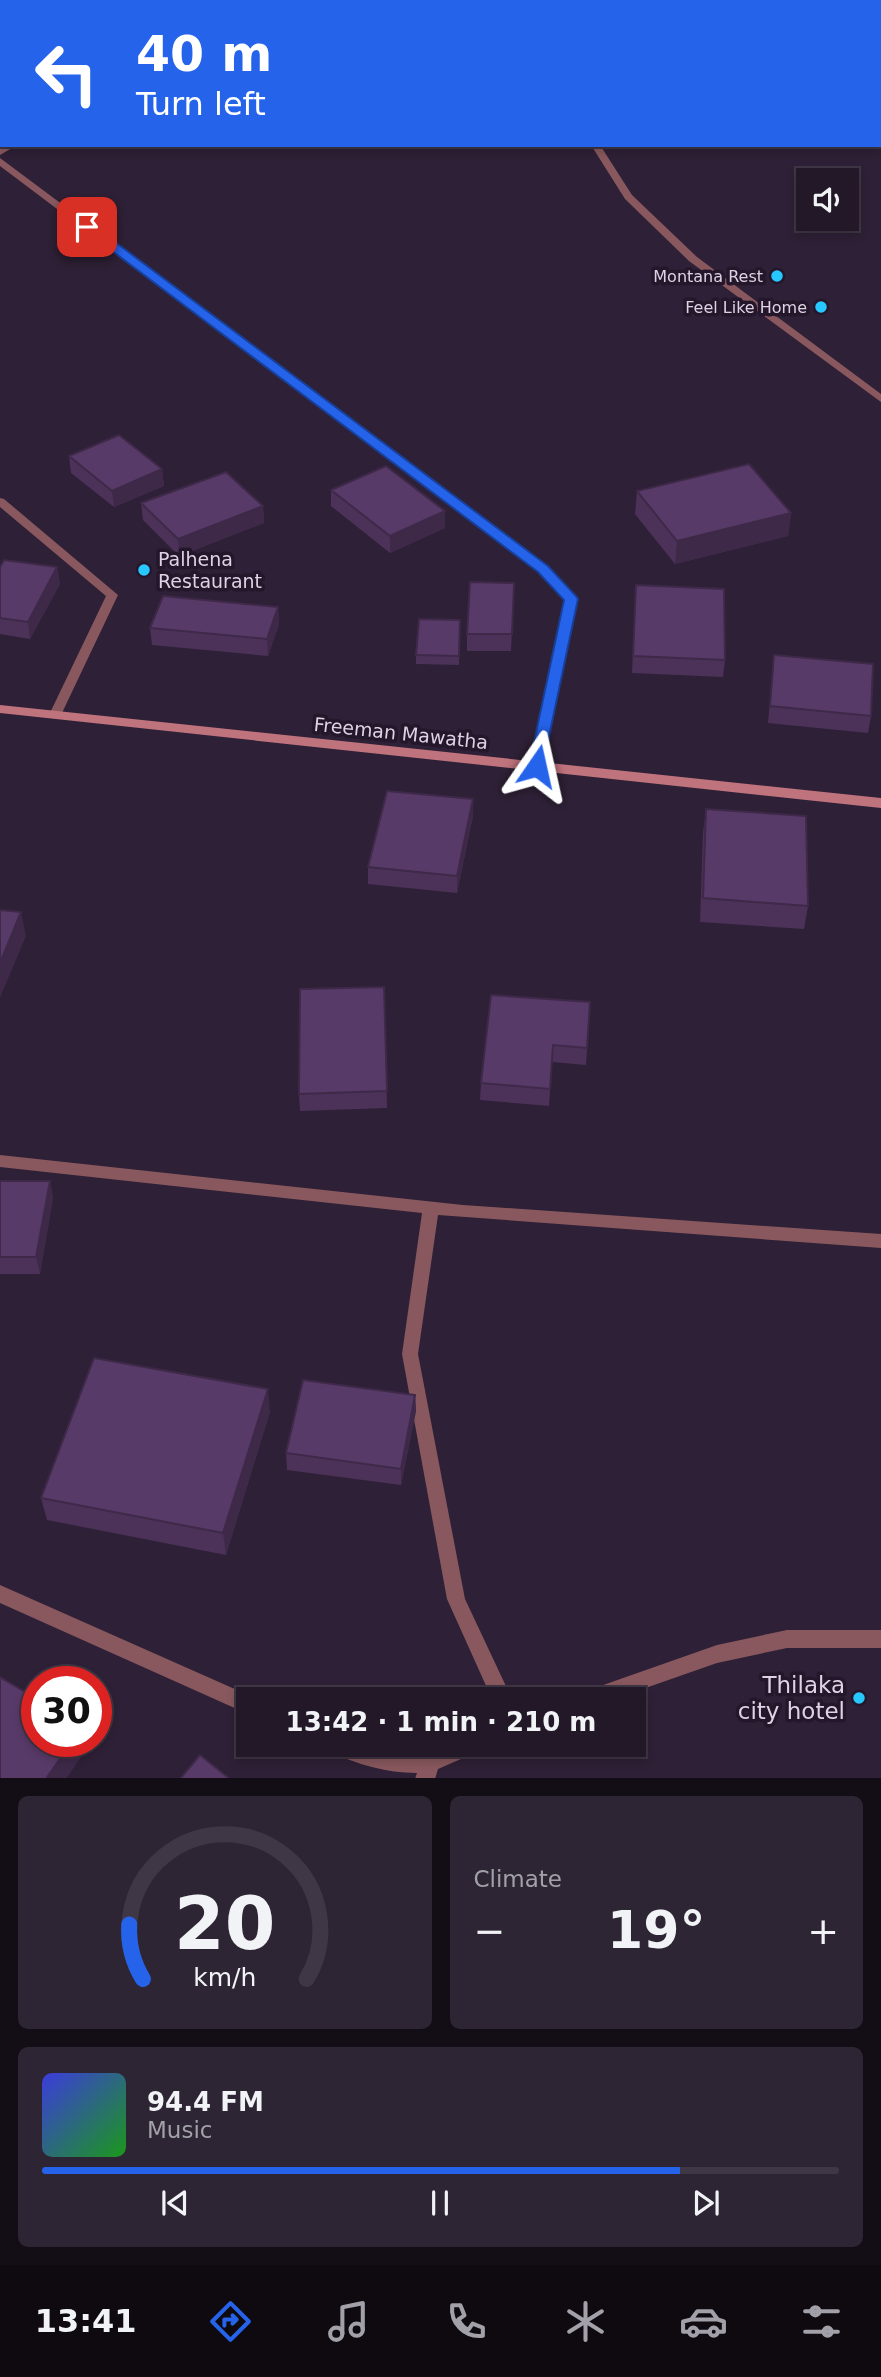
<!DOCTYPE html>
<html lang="en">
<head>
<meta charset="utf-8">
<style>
  body { margin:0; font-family:"DejaVu Sans",sans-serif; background:#2e2534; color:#f1f3f6; height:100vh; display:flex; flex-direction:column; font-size:26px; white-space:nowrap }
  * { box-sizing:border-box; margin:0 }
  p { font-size:23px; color:#a2a0a8 }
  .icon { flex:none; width:38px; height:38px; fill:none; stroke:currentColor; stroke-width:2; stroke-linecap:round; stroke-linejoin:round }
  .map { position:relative; height:1778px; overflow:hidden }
  .drawer { display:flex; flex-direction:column; gap:18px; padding:18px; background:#130d16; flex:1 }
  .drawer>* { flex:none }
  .top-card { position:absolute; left:0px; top:0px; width:882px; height:147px; box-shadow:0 4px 10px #0003,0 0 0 2px #3f3745; background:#2563eb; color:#fff; overflow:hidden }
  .tools { position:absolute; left:796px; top:168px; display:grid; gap:14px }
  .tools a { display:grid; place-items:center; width:63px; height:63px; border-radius:0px; background:#221828; box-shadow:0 4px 10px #0003,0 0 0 2px #3f3745; font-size:35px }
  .speed { position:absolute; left:21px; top:1666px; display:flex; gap:14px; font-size:35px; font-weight:700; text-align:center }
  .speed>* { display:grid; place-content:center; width:91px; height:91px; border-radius:50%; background:#221828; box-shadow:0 4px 10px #0003,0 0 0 2px #3f3745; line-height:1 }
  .speed .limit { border:10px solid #d22; background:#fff; color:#111 }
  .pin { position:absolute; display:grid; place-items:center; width:60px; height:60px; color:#fff; margin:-30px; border-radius:14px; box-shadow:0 4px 10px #0006 }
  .me { position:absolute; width:77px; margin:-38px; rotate:11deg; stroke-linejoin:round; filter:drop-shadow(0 0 5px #0008) }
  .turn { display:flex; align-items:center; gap:24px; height:147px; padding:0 21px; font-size:32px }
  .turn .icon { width:91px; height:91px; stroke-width:2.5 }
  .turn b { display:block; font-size:49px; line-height:60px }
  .big { font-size:52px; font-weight:700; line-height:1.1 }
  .drawer .tile { flex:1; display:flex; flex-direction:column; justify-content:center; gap:10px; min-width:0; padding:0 24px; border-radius:10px; background:#2e2534 }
  .drawer .dial { align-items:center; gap:0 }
  .dial svg { height:182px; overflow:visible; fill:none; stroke:#3f3745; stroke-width:7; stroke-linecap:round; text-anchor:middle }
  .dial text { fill:#f1f3f6; stroke:none }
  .song { display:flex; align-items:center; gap:21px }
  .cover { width:84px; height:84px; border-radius:10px; background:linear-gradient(135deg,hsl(240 70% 55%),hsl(120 70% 35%)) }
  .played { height:7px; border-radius:4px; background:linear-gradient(90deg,#2563eb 80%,#3f3745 80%) }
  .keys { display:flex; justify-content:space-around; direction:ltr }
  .heat { display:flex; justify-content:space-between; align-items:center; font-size:38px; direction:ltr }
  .drawer .tiles { flex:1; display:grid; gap:18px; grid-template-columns:1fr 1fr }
  .tile:last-child { grid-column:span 2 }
  .trip { position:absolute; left:236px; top:1687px; width:410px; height:70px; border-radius:0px; background:#221828; box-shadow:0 4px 10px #0003,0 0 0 2px #3f3745; font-weight:700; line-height:70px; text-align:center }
  .tab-bar { display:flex; height:112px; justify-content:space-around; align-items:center; background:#0e0a10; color:#a2a0a8 }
  .tab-bar .icon { width:49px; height:49px }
  .tab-bar .on { color:#2563eb }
  .tab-bar b { font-size:32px; color:#f1f3f6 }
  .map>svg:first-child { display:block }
</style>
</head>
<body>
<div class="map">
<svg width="881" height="1779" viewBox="0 0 881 1779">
  <rect width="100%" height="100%" fill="#2e2036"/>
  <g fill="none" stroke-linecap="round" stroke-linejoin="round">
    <path fill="#88585e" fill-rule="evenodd" d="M233,0H243L232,2Z
      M728,0H740L726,2Z
      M0,28L2,29V35L0,34Z
      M6,145H17L0,155V148Z
      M591,145H600L632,195L697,257L881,394V402L689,261L625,199Z
      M0,158L547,566L575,596L577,599L542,769H532L530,766L565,600L539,572L0,166Z
      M0,498L4,499L118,595L61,715L55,719L49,715L106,596L0,507Z
      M0,1155L463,1205L881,1234V1248L438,1215L418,1354L465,1599L512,1699H492L447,1599L402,1354L422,1213L0,1167Z
      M0,1585L255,1698L248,1699V1714L0,1603Z
      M787,1630H881V1648H787L717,1663L614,1699H579L582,1692L589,1690L717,1645Z
      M326,1745H360L405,1754L429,1752L449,1745H480L477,1752L438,1769L435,1779H415L417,1773C385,1773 358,1764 329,1752Z"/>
    <path fill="#bf737d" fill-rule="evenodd" d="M0,705L881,798V808L0,713Z"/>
  </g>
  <path fill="#4c3259" d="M69,456L162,469L164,486L114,507L71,473Z
    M331,490L445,528L390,553L331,506Z
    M637,491L791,513L788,536L675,564L635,514Z
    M141,503L263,506L264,523L179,556L143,520Z
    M0,567H57L60,584L30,639L0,634Z
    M514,583L511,651H467V634Z
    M636,585L725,660L723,677L632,673Z
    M278,607L279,624L268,656L152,645L150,628Z
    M460,620L459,665L416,664V655Z
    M774,655L871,716L868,733L768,723Z
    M706,809L808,906L804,929L700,922L703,833Z
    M473,816L457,893L368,884V867Z
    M384,987L387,1108L300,1111L299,1094Z
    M590,1002L586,1065L552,1062L549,1106L480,1100L481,1083Z
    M0,1181H50L53,1198L40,1274H0Z
    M415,1395L416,1411L401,1485L287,1470L286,1453Z
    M270,1412L226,1555L47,1520L41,1498Z"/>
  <path fill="#3e2949" d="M162,469L164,486L114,507L112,491Z
    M263,506L264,523L179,556L178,539Z
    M445,511V528L390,553V536Z
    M791,513L788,536L675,564L677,541Z
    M57,567L60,584L30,639L28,622Z
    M278,607L279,624L268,656L267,639Z
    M473,799V816L457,893V876Z
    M21,912L26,936L0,998V963Z
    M50,1181L53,1198L40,1274L36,1257Z
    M268,1389L270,1412L226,1555L223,1533Z
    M415,1395L416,1411L401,1485V1469Z
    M72,1741H87L88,1747L66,1779H46Z"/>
  <path fill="#583a68" stroke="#3e2949" stroke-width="2" d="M119,435L162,469L112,491L69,456Z
    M749,464L791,513L677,541L637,491Z
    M386,466L445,511L390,536L331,490Z
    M226,472L263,506L178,539L141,503Z
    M4,560L57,567L28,622L0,618V567Z
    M470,582L514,583L512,634H467Z
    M636,585L724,589L725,660L633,656Z
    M163,596L278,607L267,639L150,628Z
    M419,619L460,620L459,656L416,655Z
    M774,655L873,664L871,716L770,706Z
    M387,791L473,799L457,876L368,867Z
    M706,809L806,816L808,906L703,898Z
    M0,910L21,912L0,963Z
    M384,987L387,1091L299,1094L300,989Z
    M491,995L590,1002L587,1048L553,1045L550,1089L481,1083Z
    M0,1181H50L36,1257H0Z
    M94,1358L268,1389L223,1533L41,1498Z
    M303,1380L415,1395L401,1469L286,1453Z
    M0,1677L37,1699V1741H72L46,1779H0Z
    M200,1755L230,1779H180Z"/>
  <path fill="#2563eb" stroke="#184099" stroke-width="2" d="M83,224H91L548,566L576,596L578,599L542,770L537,772L529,766L564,600L538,572L83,229Z"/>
  <g fill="#27c8ff" stroke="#24172c" stroke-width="2.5">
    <circle cx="777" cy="276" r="7"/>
    <circle cx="821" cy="307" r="7"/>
    <circle cx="144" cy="570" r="7"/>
    <circle cx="859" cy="1698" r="7"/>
  </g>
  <g text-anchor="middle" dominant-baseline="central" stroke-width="7" stroke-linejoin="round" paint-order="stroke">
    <g font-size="16" fill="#ddd3e2" stroke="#24172c" text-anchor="end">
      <text x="763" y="276">Montana Rest</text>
      <text x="807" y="307">Feel Like Home</text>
    </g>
    <g font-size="19" fill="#ddd3e2" stroke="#24172c" text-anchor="start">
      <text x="158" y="559">Palhena<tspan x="158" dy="22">Restaurant</tspan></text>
    </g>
    <g font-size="19" fill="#ddd3e2" stroke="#24172c">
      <text transform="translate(401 733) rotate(6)">Freeman Mawatha</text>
    </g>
    <g font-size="23" fill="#ddd3e2" stroke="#24172c" text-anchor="end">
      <text x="845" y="1685">Thilaka<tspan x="845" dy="26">city hotel</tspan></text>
    </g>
  </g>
</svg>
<div class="tools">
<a><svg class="icon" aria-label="sound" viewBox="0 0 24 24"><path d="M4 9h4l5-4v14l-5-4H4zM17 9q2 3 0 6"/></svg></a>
</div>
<div class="speed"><div class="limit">30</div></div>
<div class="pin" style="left:87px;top:227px;background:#d93025"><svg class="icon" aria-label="arrive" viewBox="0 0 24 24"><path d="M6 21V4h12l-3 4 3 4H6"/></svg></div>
<svg class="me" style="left:537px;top:766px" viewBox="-20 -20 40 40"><path d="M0-17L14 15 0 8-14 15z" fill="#2563eb" stroke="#fff" stroke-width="4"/></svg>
<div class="trip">13:42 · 1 min · 210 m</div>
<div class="top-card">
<div class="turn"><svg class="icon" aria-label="left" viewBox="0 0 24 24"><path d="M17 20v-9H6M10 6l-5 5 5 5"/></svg><div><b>40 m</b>Turn left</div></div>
</div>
</div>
<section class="drawer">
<div class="tiles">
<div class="tile dial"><svg viewBox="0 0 100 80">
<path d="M14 69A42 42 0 1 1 86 69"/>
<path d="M14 69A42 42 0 0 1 8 45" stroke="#2563eb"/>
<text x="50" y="56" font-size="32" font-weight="700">20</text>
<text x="50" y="72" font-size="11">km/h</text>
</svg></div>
<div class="tile"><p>Climate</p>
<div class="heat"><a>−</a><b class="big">19°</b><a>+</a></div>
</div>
<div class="tile">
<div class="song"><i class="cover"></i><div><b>94.4 FM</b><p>Music</p></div></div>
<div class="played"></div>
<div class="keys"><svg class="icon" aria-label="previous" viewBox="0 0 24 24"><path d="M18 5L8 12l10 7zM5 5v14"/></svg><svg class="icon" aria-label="pause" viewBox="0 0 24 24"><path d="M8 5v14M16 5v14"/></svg><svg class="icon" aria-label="next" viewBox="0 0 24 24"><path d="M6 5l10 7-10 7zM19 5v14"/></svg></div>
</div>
</div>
</section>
<nav class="tab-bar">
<b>13:41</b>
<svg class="icon on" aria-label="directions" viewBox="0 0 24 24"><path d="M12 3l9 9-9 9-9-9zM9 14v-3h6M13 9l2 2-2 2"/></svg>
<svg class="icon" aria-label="music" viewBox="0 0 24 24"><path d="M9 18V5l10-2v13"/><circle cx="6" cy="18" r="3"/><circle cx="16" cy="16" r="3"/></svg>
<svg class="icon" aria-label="phone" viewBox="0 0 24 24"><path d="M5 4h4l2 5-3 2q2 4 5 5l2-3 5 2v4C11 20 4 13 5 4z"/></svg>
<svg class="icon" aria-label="climate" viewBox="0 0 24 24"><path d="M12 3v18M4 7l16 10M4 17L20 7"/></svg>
<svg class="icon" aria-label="car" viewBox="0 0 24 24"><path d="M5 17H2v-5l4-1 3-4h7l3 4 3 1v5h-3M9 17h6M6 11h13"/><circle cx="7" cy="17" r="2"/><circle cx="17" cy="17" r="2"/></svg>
<svg class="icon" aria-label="filters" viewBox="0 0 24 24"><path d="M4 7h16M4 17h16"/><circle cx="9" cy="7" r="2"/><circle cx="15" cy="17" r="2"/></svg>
</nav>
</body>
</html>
